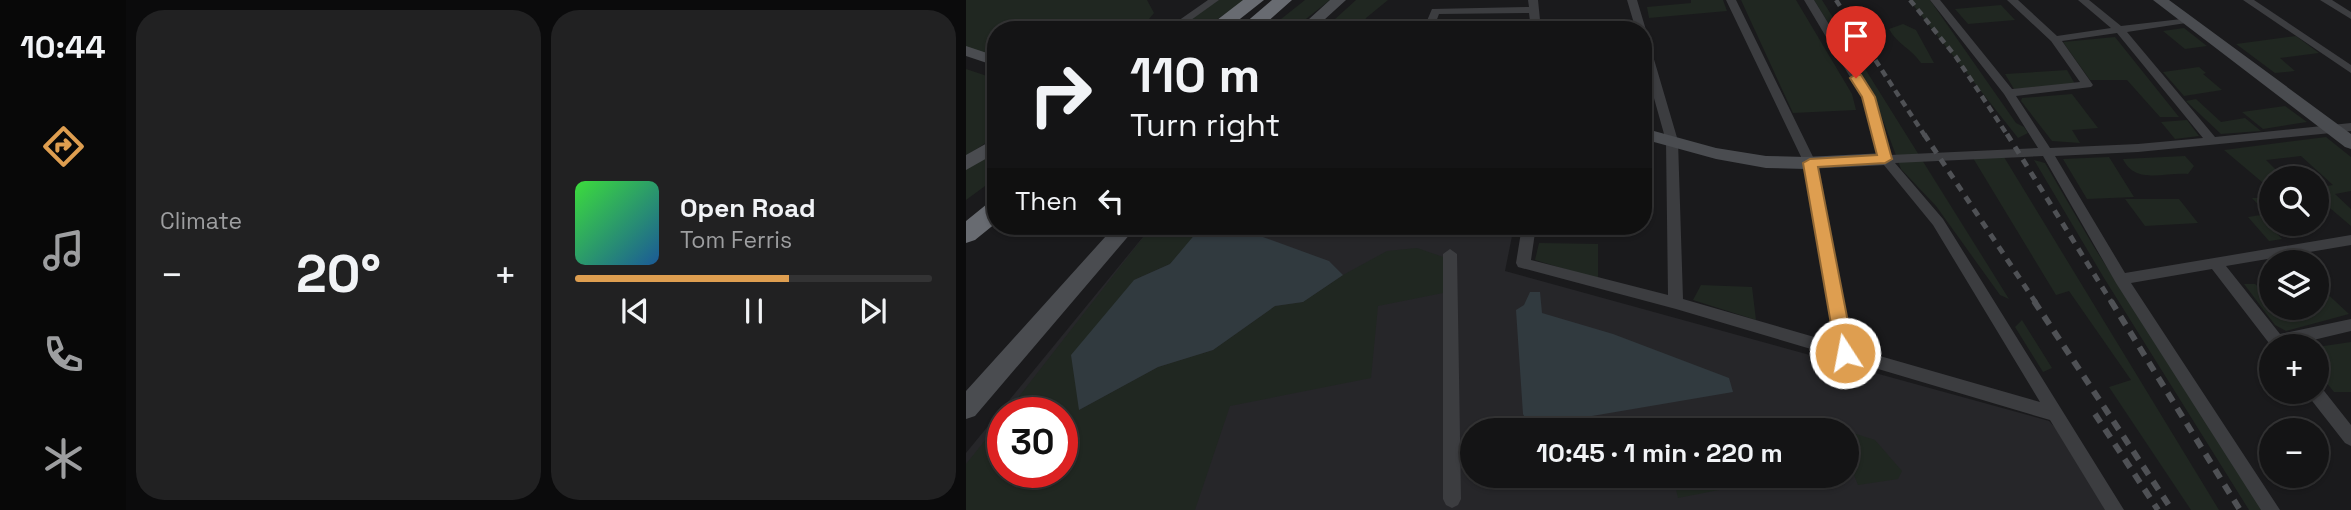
<!DOCTYPE html>
<html lang="en">
<head>
<meta charset="utf-8">
<style>
  body { margin:0; font-family:"Space Grotesk",sans-serif; background:#212122; color:#f1f3f6; height:100vh; display:flex; flex-direction:column; font-size:26px; white-space:nowrap }
  * { box-sizing:border-box; margin:0 }
  p { font-size:23px; color:#9d9ea0 }
  .icon { flex:none; width:38px; height:38px; fill:none; stroke:currentColor; stroke-width:2; stroke-linecap:round; stroke-linejoin:round }
  .map { position:relative; flex:1; overflow:hidden }
  .side { display:flex; flex-direction:column; gap:10px; padding:10px; background:#0b0b0c; width:840px }
  .side>* { flex:none }
  .banner { position:absolute; left:21px; top:21px; width:665px; height:214px; border-radius:28px; box-shadow:0 2px 5px #0004,0 0 0 2px #333334; background:#141415; color:#f1f3f6; overflow:hidden }
  .tools { position:absolute; left:1293px; top:166px; display:grid; gap:14px }
  .tools a { display:grid; place-items:center; width:70px; height:70px; border-radius:50%; background:#141415; box-shadow:0 2px 5px #0004,0 0 0 2px #333334; font-size:35px }
  .speed { position:absolute; left:21px; top:397px; display:flex; gap:14px; font-size:35px; font-weight:700; text-align:center }
  .speed>* { display:grid; place-content:center; width:91px; height:91px; border-radius:50%; background:#141415; box-shadow:0 2px 5px #0004,0 0 0 2px #333334; line-height:1 }
  .speed .limit { border:10px solid #d22; background:#fff; color:#111 }
  .pin { position:absolute; display:grid; place-items:center; width:60px; height:60px; color:#fff; margin:-72px -30px; border-radius:50% 50% 50% 0; rotate:-45deg; box-shadow:0 0 7px #0007 }
  .pin .icon { rotate:45deg }
  .me { position:absolute; width:77px; margin:-38px; rotate:349deg; stroke-linejoin:round; filter:drop-shadow(0 0 5px #0008) }
  .turn { display:flex; align-items:center; gap:24px; height:147px; padding:0 28px; font-size:32px }
  .turn .icon { width:91px; height:91px; stroke-width:2.5 }
  .turn b { display:block; font-size:49px; line-height:60px }
  .then { display:flex; align-items:center; height:66px; padding:0 28px; background:#0003; gap:14px; font-size:26px }
  .big { font-size:52px; font-weight:700; line-height:1.1 }
  .side .card { flex:1; display:flex; flex-direction:column; justify-content:center; gap:10px; min-width:0; padding:0 24px; border-radius:28px; background:#212122 }
  .song { display:flex; align-items:center; gap:21px }
  .cover { width:84px; height:84px; border-radius:10px; background:linear-gradient(135deg,hsl(120 70% 55%),hsl(210 70% 35%)) }
  .played { height:7px; border-radius:4px; background:linear-gradient(90deg,#de9e50 60%,#333334 60%) }
  .keys { display:flex; justify-content:space-around; direction:ltr }
  .heat { display:flex; justify-content:space-between; align-items:center; font-size:38px; direction:ltr }
  .side .tiles { flex:1; display:grid; gap:10px; grid-template-columns:repeat(2,1fr) }
  .trip { position:absolute; left:494px; top:418px; width:399px; height:70px; border-radius:35px; background:#141415; box-shadow:0 2px 5px #0004,0 0 0 2px #333334; font-weight:700; line-height:70px; text-align:center }
  main { display:flex; flex:1; min-height:0 }
  .menu { display:flex; flex-direction:column; width:126px; justify-content:space-around; align-items:center; background:#080808; color:#9d9ea0 }
  .menu .icon { width:49px; height:49px }
  .menu .active { color:#de9e50 }
  .menu b { font-size:32px; color:#f1f3f6 }
  .map>svg:first-child { display:block }
</style>
</head>
<body>
<main>
<nav class="menu">
<b>10:44</b>
<svg class="icon active" aria-label="directions" viewBox="0 0 24 24"><path d="M12 3l9 9-9 9-9-9zM9 14v-3h6M13 9l2 2-2 2"/></svg>
<svg class="icon" aria-label="music" viewBox="0 0 24 24"><path d="M9 18V5l10-2v13"/><circle cx="6" cy="18" r="3"/><circle cx="16" cy="16" r="3"/></svg>
<svg class="icon" aria-label="phone" viewBox="0 0 24 24"><path d="M5 4h4l2 5-3 2q2 4 5 5l2-3 5 2v4C11 20 4 13 5 4z"/></svg>
<svg class="icon" aria-label="climate" viewBox="0 0 24 24"><path d="M12 3v18M4 7l16 10M4 17L20 7"/></svg>
</nav>
<section class="side">
<div class="tiles">
<div class="card"><p>Climate</p>
<div class="heat"><a>−</a><b class="big">20°</b><a>+</a></div>
</div>
<div class="card">
<div class="song"><i class="cover"></i><div><b>Open Road</b><p>Tom Ferris</p></div></div>
<div class="played"></div>
<div class="keys"><svg class="icon" aria-label="previous" viewBox="0 0 24 24"><path d="M18 5L8 12l10 7zM5 5v14"/></svg><svg class="icon" aria-label="pause" viewBox="0 0 24 24"><path d="M8 5v14M16 5v14"/></svg><svg class="icon" aria-label="next" viewBox="0 0 24 24"><path d="M6 5l10 7-10 7zM19 5v14"/></svg></div>
</div>
</div>
</section>
<div class="map">
<svg width="1385" height="510" viewBox="0 0 1385 510">
  <rect width="100%" height="100%" fill="#1a1a1c"/>
  <path fill="#262629" fill-rule="evenodd" d="M186,226H548L539,271L1083,421L1095,434L1140,510H0V453ZM37,413H96V472H37ZM506,430H880V476H506Z"/>
  <path fill="#202721" d="M0,0H181L188,13L174,30H30V57L0,47Z
    M252,0H280L235,30H209Z
    M339,0H364L326,30H301Z
    M390,0H422L400,18L396,30H357Z
    M725,0H757L761,11L683,18L681,7L725,3Z
    M775,0H830L886,94L890,110L827,113Z
    M848,0H856L1043,299L1034,295L970,206L935,169L908,96Z
    M943,0H964L1050,123L1058,127L1062,133L1052,138Z
    M1035,5L1049,20L1002,24L989,9Z
    M937,24L950,30L968,63H955C946,49 931,44 923,29Z
    M1218,28L1241,46L1219,49L1197,31Z
    M1330,36L1353,53L1314,58L1329,71L1309,73L1270,44Z
    M1149,37L1213,117H1194L1161,80H1124L1097,42Z
    M1233,67L1240,73L1237,74L1256,90L1218,96L1197,72Z
    M0,69L30,79V136L0,156Z
    M1101,70L1109,84L1048,89L1039,74Z
    M1106,94L1132,128L1106,130L1114,143L1086,141L1055,101L1056,98Z
    M1230,99L1255,122L1279,118L1295,131L1255,134L1220,101Z
    M1319,106L1341,122L1297,129L1276,112Z
    M1221,120L1233,136L1209,139L1195,122Z
    M1360,137L1385,157V191L1369,194L1385,209V226L1351,197V188L1367,185L1335,156L1300,160L1318,178L1296,182L1258,150Z
    M30,147V178L0,200V166Z
    M1219,156L1228,166L1222,174C1199,172 1169,185 1157,159Z
    M1038,157L1253,510H1225L1143,387L1165,380L1103,291L1090,295L1007,158Z
    M1143,157L1168,197L1121,199L1097,159Z
    M1068,160L1079,163L1128,247L1296,510H1283L1138,278Z
    M1286,198H1305V223L1302,224L1316,239L1303,241L1282,217L1301,214Z
    M1159,199H1213L1232,223L1179,226Z
    M186,226H238L204,264L168,280L113,410L192,367L247,350L309,306L337,302L377,275L421,251L451,248L483,259L482,292L412,306L405,378L264,406L229,510H0V464L37,418V472H96V413H40Z
    M573,243L632,244V279L569,260Z
    M1278,284H1289L1305,297L1306,308H1351V288H1355L1383,314L1320,331L1309,325Z
    M735,285L786,287L790,320L727,300Z
    M1056,320L1086,368L1077,372L1049,327Z
    M1385,342V392H1368L1351,371V347Z
    M887,433L909,440L936,471L932,479L892,485L884,465H880V434Z
    M707,476H824L712,498Z"/>
  <path fill="#313a3f" d="M236,226L283,232L363,261L377,275L337,302L309,306L247,350L192,367L113,410L105,355L168,280L204,264Z
    M564,292H574L576,313L647,334L763,378L767,392L573,425L562,423L557,414L550,310L558,305Z"/>
  <g fill="none" stroke-linecap="round" stroke-linejoin="round">
    <path fill="#3c3d40" fill-rule="evenodd" d="M242,0H253L211,30H199Z
      M562,0H572L575,30H565L563,13L473,14L467,30H457L466,9L563,7Z
      M661,0H671L680,30L679,32L677,30H670Z
      M760,0H770L850,163L886,348L1074,402L967,225L913,159L896,97L838,0H848L908,97L924,155L1072,148L1038,94L964,0H974L1046,89L1114,82L1085,41L1041,0H1052L1091,36L1145,28L1112,0H1123L1155,26L1224,18V22L1220,23L1161,32L1249,137L1385,123V131L1172,152L1089,156L1159,273L1385,235V245L1260,266L1314,334L1385,319V331L1322,346L1306,347L1246,269L1165,283L1314,510H1295L1150,283L1077,156L929,163L977,219L1158,510H1139L1084,420L710,309L552,267L550,263L556,226H570L565,260L702,295L700,141L677,59V36L682,39L712,141L717,299L869,343L838,163ZM1151,33L1237,138L1172,144L1084,148L1050,96L1125,87L1127,85L1096,41Z
      M1277,0H1288L1385,65V73Z
      M1354,0H1366L1385,12V19Z
      M484,249L491,254L495,499L492,505L486,508L480,505L477,499V254Z
      M1351,386L1355,387L1385,425V446L1379,443L1343,397L1341,392H1351Z"/>
    <path fill="#4a4c50" fill-rule="evenodd" d="M364,0H380L347,30H331Z
      M1187,0H1203L1385,134V149L1379,147Z
      M0,46L30,56V66L0,56Z
      M677,128L750,148L800,156L840,157L919,153L928,159L919,165L840,169L800,168L750,159L677,139Z
      M30,138V153L0,170V155Z
      M149,226H171L9,416L0,419V391Z"/>
    <path fill="#686b71" fill-rule="evenodd" d="M277,0H298L260,30H238Z
      M306,0H326L292,30H271Z
      M30,202V223L9,240L0,243V221L21,204Z"/>
    <path stroke="#4f5155" stroke-width="4.5" stroke-dasharray="7 5" stroke-linecap="butt" d="M870,0L959,136
      M944,0L990,57L1042,136"/>
    <path stroke="#4f5155" stroke-width="5" stroke-dasharray="8 7" stroke-linecap="butt" d="M958,134L1070,303
      M1041,134L1146,303"/>
    <path stroke="#4f5155" stroke-width="6" stroke-dasharray="10 8" stroke-linecap="butt" d="M1068,301L1206,510
      M1145,301L1274,510
      M1129,414L1192,510"/>
  </g>
  <path fill="#de9e50" stroke="#906734" stroke-width="2" d="M890,74L895,75L909,97L926,159L919,163L852,167L888,353L885,358L879,360L873,358L870,353L837,163L844,159L911,155L896,97L884,78Z"/>
</svg>
<div class="tools">
<a><svg class="icon" aria-label="search" viewBox="0 0 24 24"><circle cx="10" cy="10" r="6"/><path d="M15 15l6 6"/></svg></a>
<a><svg class="icon" aria-label="layers" viewBox="0 0 24 24"><path d="M12 4l9 5-9 5-9-5zM3 14l9 5 9-5"/></svg></a>
<a>+</a>
<a>−</a>
</div>
<div class="speed"><div class="limit">30</div></div>
<div class="pin" style="left:890px;top:78px;background:#d93025"><svg class="icon" aria-label="arrive" viewBox="0 0 24 24"><path d="M6 21V4h12l-3 4 3 4H6"/></svg></div>
<svg class="me" style="left:879px;top:353px" viewBox="-20 -20 40 40"><circle r="17" fill="#de9e50" stroke="#fff" stroke-width="3"/><path d="M0-11L8 9 0 5-8 9z" fill="#fff"/></svg>
<div class="trip">10:45 · 1 min · 220 m</div>
<div class="banner">
<div class="turn"><svg class="icon" aria-label="right" viewBox="0 0 24 24"><path d="M7 20v-9h11M14 6l5 5-5 5"/></svg><div><b>110 m</b>Turn right</div></div>
<div class="then">Then<svg class="icon" aria-label="left" viewBox="0 0 24 24"><path d="M17 20v-9H6M10 6l-5 5 5 5"/></svg></div>
</div>
</div>
</main>
</body>
</html>
